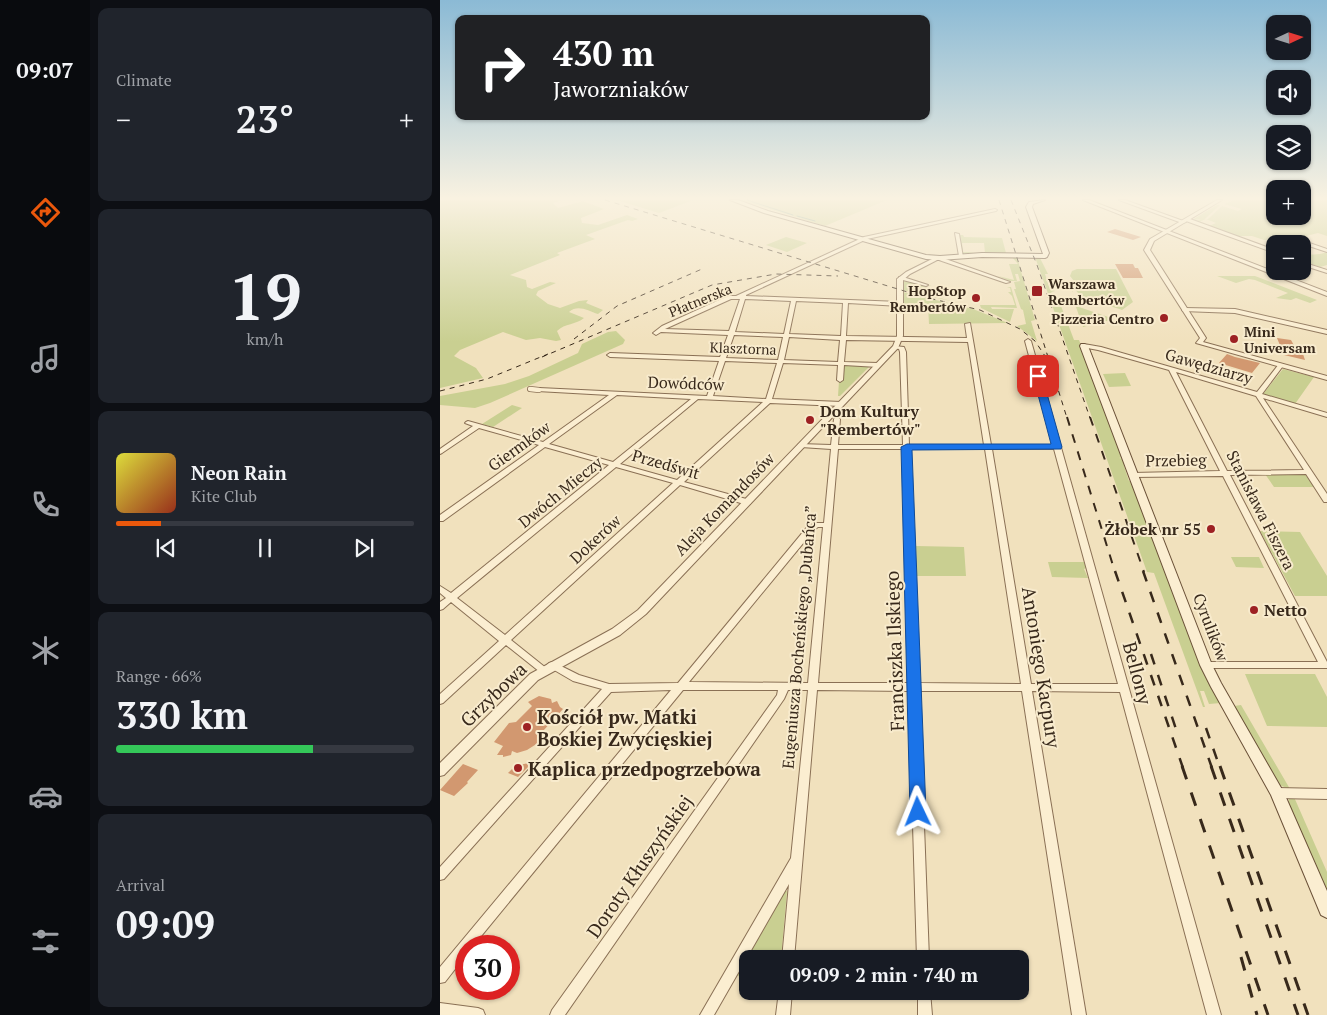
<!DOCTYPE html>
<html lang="en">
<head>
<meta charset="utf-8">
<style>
  body { margin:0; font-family:"PT Serif",serif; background:#20242c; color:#f1f3f6; height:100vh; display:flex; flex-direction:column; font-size:19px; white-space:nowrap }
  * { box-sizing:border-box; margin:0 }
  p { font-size:16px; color:#9ea1a6 }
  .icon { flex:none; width:28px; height:28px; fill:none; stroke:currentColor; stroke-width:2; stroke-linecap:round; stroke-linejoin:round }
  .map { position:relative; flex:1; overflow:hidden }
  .side { display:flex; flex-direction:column; gap:8px; padding:8px; background:#0d0f14; width:350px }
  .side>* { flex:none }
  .guide { position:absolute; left:15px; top:15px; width:475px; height:105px; border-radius:10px; box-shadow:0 1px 4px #0004; background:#202124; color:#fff; overflow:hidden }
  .needle { width:32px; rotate:86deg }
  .controls { position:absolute; left:826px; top:15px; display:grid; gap:10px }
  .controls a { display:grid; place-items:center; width:45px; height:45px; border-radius:10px; background:#171b24; box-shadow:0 1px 4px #0004; font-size:25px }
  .speed { position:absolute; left:15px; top:935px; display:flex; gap:10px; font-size:25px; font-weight:700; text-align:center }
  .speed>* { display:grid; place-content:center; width:65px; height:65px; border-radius:50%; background:#171b24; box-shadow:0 1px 4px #0004; line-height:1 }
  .speed .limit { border:8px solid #d22; background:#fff; color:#111 }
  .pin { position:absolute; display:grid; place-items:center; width:42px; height:42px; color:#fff; margin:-21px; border-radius:10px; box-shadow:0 2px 8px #0006 }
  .me { position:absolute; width:55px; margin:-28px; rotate:358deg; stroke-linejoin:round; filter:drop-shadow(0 0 4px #0008) }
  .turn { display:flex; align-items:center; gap:18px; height:105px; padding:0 15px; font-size:22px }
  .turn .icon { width:65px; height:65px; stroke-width:2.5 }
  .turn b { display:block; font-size:35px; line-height:42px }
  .big { font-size:38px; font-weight:600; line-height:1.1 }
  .side .tile { flex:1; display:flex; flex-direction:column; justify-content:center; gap:8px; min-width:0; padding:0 18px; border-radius:10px; background:#20242c }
  .side .dial { align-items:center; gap:0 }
  .dial b { font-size:65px; line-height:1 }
  .song { display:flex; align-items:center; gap:15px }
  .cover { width:60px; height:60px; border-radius:8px; background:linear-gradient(135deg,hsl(60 70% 55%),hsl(10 70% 35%)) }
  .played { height:5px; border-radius:2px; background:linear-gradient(90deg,#ea580c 15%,#363941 15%) }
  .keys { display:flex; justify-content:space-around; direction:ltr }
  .heat { display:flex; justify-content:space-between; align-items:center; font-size:28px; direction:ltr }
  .charge { height:8px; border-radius:4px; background:linear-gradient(90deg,#34c759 66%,#363941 0) }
  .trip { position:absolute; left:299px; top:950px; width:290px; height:50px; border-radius:10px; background:#171b24; box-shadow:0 1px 4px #0004; font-weight:600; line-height:50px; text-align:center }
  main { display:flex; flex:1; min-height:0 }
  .menu { display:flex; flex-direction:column; width:90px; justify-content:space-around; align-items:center; background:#090b0e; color:#9ea1a6 }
  .menu .icon { width:35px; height:35px }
  .menu .active { color:#ea580c }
  .menu b { font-size:22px; color:#f1f3f6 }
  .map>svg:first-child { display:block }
</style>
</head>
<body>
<main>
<nav class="menu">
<b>09:07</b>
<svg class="icon active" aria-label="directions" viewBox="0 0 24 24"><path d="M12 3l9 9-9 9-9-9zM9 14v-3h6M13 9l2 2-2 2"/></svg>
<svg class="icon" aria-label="music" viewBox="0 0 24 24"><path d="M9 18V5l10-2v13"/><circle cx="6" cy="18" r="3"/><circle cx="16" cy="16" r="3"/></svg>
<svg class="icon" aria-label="phone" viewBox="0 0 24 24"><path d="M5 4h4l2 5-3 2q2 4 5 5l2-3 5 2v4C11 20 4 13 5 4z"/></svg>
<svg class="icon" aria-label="climate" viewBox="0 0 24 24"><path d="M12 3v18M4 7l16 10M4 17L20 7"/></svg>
<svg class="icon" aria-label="car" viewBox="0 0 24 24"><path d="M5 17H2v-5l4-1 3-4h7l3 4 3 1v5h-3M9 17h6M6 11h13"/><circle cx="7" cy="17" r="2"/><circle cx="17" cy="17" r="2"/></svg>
<svg class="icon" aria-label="filters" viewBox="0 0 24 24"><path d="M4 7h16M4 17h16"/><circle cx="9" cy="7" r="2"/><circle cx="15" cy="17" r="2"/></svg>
</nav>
<section class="side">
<div class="tile"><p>Climate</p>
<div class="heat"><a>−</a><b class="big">23°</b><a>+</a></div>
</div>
<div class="tile dial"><b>19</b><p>km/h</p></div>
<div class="tile">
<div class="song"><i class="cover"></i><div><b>Neon Rain</b><p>Kite Club</p></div></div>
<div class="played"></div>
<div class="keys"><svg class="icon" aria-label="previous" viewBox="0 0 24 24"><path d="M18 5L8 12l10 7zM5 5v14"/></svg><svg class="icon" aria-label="pause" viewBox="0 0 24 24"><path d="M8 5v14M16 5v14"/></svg><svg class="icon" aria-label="next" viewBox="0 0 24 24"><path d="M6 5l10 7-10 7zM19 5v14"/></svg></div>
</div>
<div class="tile"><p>Range · 66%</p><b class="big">330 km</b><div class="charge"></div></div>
<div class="tile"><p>Arrival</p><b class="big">09:09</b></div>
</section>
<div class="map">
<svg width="887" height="1015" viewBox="0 0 887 1015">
  <rect width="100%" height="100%" fill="#f1e1bd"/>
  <path fill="#c9cf91" d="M0,200H122L113,203L118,208L143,201L164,209L141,218L142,223L158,225L187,215L198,219L192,221L188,220L146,235L155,239L117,253L120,255L70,275L86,280L87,287L92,289L110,282L116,283L98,291L96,295L108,304L120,308L139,301L148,300L146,303L163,310L158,314C148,311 138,304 129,312L144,318C136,325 125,323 117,331L121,340L116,341L100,338L86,340L63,332L20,350L14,356L36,368L43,378L0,388Z
    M176,200H253L219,213Z
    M300,200H447L385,226Z
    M794,200H835V216H862L863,200H887V236L878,233L866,236L868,237L824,240L812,236H796L761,223L769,226L776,223L766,219L759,222L755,221L761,219L752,220L777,205H780L765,219H768L782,206L798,211L802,209L784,204Z
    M519,235H523L524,237L562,238L566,253H545L544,243H522L523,252H535L521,254Z
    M346,237L367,243L347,252L326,245Z
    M887,252V265L880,267L863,261L862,256C871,253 876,256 887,252Z
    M572,257H577L595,320L591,321L597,341L577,326L586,324L583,310L581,309L574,289H576L574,282L580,281L578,274H575L577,281H570L558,276L574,280L569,264H578Z
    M595,257L600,258L608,274H605L609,286L613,287L610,288L615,291L611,292L613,295H617C621,307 628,323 634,340H639L683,457L679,458L684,459L686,466H684L689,481H692L781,703L769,704L764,691H760L765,707H763L714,573L707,572Z
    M637,269H676L693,302L682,310C666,304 631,298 625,283H629L633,292L638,295L640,294L637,292L633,283L638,284L635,285L637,289L645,290L643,285H646L634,281L630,276L632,271Z
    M777,276H815L877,300L870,303L856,298L851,300L836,298L848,293L815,280L809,279L796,283Z
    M463,281L492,286H486L488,295L519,303L463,290Z
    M567,287H571L577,308L551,307L552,309H574L570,322L541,308L540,305H575L572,296L568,292H571L570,288Z
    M463,292L533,309L568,323L489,324L488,305H463Z
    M636,307H639L674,319L643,327Z
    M176,331L185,340L183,344L50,403L35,408L0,405V396L65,384L89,376L138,353L142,344L168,332Z
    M406,365L429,367L400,396H398L399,381H403L404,367Z
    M843,369L874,377L855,404L823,394Z
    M685,373L691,386L669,387L663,374Z
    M72,405L82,408L53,427L42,424Z
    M825,474H865L874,487H834Z
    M820,531L860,532L887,576V596H855Z
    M476,546L524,547L526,576H477Z
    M791,557H819L824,568L796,567Z
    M608,562H644L646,568L644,569L648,578L612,577Z
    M805,674H875L887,697V727L827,726Z
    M801,705L850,789L839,785L794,706Z
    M854,797L887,872V893L848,804L849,799Z
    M345,891H347L341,959H308L307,981L297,975Z"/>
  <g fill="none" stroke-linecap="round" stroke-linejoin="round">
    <path stroke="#689085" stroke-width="1" d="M307,200L353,215
      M357,216L375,221"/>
  </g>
  <path fill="#d29870" d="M675,229L701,237L693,240L667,232Z
    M675,264H693L695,268H698L703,278H683Z
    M837,338L851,340L857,351H862L865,360L844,355Z
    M787,354L795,357L820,363L812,373L779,363Z
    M99,696L111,699L112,703L117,701L120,707L123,709L103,731V738L98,743L87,750L77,753L72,751L71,755L63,757V755H57L63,746L54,742L69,723L76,722L92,706L88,702Z
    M93,762L78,777L68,773L75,766Z
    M23,764L38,770L27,782L28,783L14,796L0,790Z"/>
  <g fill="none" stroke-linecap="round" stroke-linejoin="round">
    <g stroke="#8a7055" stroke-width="6">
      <path id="pedestrian" d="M90,389L99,390"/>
    </g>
    <g stroke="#8a7055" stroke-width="2">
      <path id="minor" d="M643,200H649L887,292V296Z
        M679,200H685L746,222L742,223Z
        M555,209L557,210L556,211L427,239L306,295V296L460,302L463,304L460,306L408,303L406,336L527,338L525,324L530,323L551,445H613L585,341L588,339L591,341L781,1015H767L680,692L592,691L646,1015H632L582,691H479L489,959H477L469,691L377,690L354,959H342L349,884L274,1015H260L351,858L368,690H348L344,699L125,1015H110L112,1010L337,695L338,690H243L33,946H26V955L5,982L0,983V967L231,690L171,692L4,879L0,880V867L162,689L133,681L109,667L107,665L109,663L112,662L115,663L139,675L169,684L238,683L368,526L377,523H384L391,449L361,447L358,445L359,444L391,445L394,419L397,417L400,419L398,445H463L460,352L459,349L454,348V346L464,347L466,352L469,445H544L528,342L406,340L404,362L438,363L441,365L438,367L404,365L403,380L400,382L397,380L398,365L343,363L332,399L401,402L404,404L401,406L330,403L244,482L310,500L311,502L310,504H304L240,485L71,640L106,668L108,670L106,672L103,673L100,672L66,645L3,703L0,704V694L59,641L11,602L3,609L0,610V602L6,598L0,593V586L11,593L169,465L105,447L3,521H0V515L99,445L39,428L2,453L0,454V449L33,426L25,423L26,422L28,421L103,442L169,395L97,391V389L99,388L267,396L279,361L170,357L167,355L170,353L280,357L288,335L221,332L216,335L213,333L222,326L288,296H296L424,237ZM291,299H300L289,331L225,329ZM305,299L351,301L344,334L295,332ZM356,301L403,303L401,336L349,334ZM294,335L343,337L338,360L286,358ZM349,337L400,340L398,362L344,360ZM285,361L337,363L326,399L273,396ZM177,395L251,399L173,462L109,444ZM258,399L323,402L237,480L180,464ZM398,449H463L469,683H378ZM470,449H545L581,684L479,683ZM552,449H614L678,684H591ZM176,467L233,483L65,635L17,598ZM378,527H383L368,683L249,682L374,530Z
        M746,219H750L835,250V253L746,221Z
        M515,233L519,234L523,257L519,256Z
        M851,238H855L887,249V252L851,240Z
        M496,257H500L570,282L566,283L496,259Z
        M862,262L887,270V273L862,265Z
        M459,277H463L488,285L486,286L459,279Z
        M745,308L795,309L887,330V334L795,313L743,311L742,310Z
        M644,344L661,347L817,392L839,364H843V366L822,394L887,413V417L823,398L887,494V502H884L866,474L790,475L887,662V668H766L763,667L761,665L763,663L766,662H878L783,476L693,477L689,475L693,473L780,471L729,370L658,350L642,347L641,346ZM736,372L816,396L864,470L787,471Z
        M837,788L887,789V799L837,798L833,796L832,793L833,790Z
        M339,991H352L350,1015H336Z
        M478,991H490L492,1015H478Z
        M0,1003L38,1008L43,1010L45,1015H0Z"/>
    </g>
    <g stroke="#8a7055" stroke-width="2">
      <path id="tertiary" d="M777,200H782L714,241L710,250L766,338L763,342L887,376V380L756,343L760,338L704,250L710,239Z
        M496,257L501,258L470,274L463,280V336L458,348L206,614L180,635L98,680L4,775L0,776V763L90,674L172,629L198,610L453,346L457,336V279L466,272Z"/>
    </g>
    <g stroke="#6b5138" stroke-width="2">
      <path id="secondary" d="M290,200H298L328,211L486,255L500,256L542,253L603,254L586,207L589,202L605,200L593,204L592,207L609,253L607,257L605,258L542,257L500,260L486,259L324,213Z
        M641,344H644L648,346L772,665L781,683L844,793L887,891V918L881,915L831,795L771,687L760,665L640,346Z"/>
    </g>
    <use href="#pedestrian" stroke="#fbeed1" stroke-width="4.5"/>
    <use href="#minor" fill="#fbeed1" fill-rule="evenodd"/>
    <use href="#tertiary" fill="#fbeed1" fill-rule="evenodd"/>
    <use href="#secondary" fill="#fbeed1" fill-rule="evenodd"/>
    <path stroke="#38291b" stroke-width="1" stroke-dasharray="5 5" stroke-linecap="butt" d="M165,200L484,297L540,310L580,329L595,341L605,356
      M559,200L627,418
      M571,200L597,265L650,418
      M134,339L177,306L262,269
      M102,357L272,285L336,274L398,276
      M0,391L47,379L108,354"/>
    <path stroke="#38291b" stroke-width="2" stroke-dasharray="9 9" stroke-linecap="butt" d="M627,417L675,572
      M650,417L704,572"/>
    <path stroke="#38291b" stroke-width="2.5" stroke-dasharray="11 11" stroke-linecap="butt" d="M675,571L743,768
      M703,571L772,768
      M711,654L737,732
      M766,728L780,768"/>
    <path stroke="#38291b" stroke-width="3" stroke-dasharray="14 14" stroke-linecap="butt" d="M742,766L828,1015
      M771,766L858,1015
      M780,766L868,1015
      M801,957L817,1015"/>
  </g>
  <linearGradient id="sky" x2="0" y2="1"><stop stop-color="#8bbad5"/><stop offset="0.58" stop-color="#f9f2e1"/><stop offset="1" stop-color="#f9f2e1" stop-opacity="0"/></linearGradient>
  <rect width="887" height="342" fill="url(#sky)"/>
  <path fill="#1a73e8" stroke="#114b97" d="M595,374H598L602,376L622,447L621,449L472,450L486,812L484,818L478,820L472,818L470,812L461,447L467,444H611L593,376Z"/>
  <g fill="#9d2123" stroke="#f8ebcd" stroke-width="2">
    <rect x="591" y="285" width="12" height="12" rx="2.5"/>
    <circle cx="536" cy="298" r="5"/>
    <circle cx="724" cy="318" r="5"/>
    <circle cx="794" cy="339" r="5"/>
    <circle cx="370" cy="420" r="5"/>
    <circle cx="771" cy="529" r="5"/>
    <circle cx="814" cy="610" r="5"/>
    <circle cx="87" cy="727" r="5"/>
    <circle cx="78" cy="768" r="5"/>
  </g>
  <g text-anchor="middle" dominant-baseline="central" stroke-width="4" stroke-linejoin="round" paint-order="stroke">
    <g font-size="14" font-weight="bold" fill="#38291b" stroke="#f8ebcd" text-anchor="start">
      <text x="608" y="283">Warszawa<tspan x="608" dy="16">Rembertów</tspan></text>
      <text x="526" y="290" text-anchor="end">HopStop<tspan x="526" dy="16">Rembertów</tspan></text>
      <text x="714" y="318" text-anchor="end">Pizzeria Centro</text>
      <text x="804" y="331">Mini<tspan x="804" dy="16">Universam</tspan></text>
    </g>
    <g font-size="14" fill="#38291b" stroke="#f8ebcd">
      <text transform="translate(260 300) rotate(-22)">Płatnerska</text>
      <text transform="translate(303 348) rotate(2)">Klasztorna</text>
    </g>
    <g font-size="16" fill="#38291b" stroke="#f8ebcd">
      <text transform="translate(769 366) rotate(16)">Gawędziarzy</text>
      <text transform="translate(246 383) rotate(2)">Dowódców</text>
      <text transform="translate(79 446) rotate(-36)">Giermków</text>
      <text transform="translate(736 460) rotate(-1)">Przebieg</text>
      <text transform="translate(226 464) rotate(16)">Przedświt</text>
      <text transform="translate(120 492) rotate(-39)">Dwóch Mieczy</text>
      <text transform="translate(284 504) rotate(-46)">Aleja Komandosów</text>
      <text transform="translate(821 510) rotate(63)">Stanisława Fiszera</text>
      <text transform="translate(155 539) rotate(-43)">Dokerów</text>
      <text transform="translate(771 627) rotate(69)">Cyrulików</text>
      <text transform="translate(359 637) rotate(-85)">Eugeniusza Bocheńskiego „Dubańca”</text>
    </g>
    <g font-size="16" font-weight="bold" fill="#38291b" stroke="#f8ebcd" text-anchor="start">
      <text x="380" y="411">Dom Kultury<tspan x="380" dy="18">"Rembertów"</tspan></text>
      <text x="761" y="529" text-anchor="end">Żłobek nr 55</text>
      <text x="824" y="610">Netto</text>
    </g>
    <g font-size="19" fill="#38291b" stroke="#f8ebcd">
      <text transform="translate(454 651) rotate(-92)">Franciszka Ilskiego</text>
      <text transform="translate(602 667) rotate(81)">Antoniego Kacpury</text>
      <text transform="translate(698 673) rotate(75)">Bellony</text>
      <text transform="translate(53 694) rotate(-44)">Grzybowa</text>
      <text transform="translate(199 866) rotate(-55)">Doroty Kłuszyńskiej</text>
    </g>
    <g font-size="19" font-weight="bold" fill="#38291b" stroke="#f8ebcd" text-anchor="start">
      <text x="97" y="716">Kościół pw. Matki<tspan x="97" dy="22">Boskiej Zwycięskiej</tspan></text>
      <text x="88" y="768">Kaplica przedpogrzebowa</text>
    </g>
  </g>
</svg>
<div class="controls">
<a><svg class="needle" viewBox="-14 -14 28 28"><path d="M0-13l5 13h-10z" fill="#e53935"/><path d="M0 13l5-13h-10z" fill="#9ea1a6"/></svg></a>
<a><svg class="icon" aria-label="sound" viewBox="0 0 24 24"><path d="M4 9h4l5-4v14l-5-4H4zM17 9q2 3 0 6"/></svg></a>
<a><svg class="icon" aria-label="layers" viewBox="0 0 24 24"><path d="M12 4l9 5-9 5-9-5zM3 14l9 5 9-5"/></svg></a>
<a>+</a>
<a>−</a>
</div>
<div class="speed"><div class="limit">30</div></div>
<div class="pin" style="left:598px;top:376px;background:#d93025"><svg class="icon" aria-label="arrive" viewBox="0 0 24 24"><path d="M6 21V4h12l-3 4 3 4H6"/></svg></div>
<svg class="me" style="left:478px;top:812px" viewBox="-20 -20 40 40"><path d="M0-17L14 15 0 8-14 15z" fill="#1a73e8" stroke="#fff" stroke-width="4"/></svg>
<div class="trip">09:09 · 2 min · 740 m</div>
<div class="guide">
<div class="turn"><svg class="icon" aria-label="right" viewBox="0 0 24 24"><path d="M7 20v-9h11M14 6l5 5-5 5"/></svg><div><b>430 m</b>Jaworzniaków</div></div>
</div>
</div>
</main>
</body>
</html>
